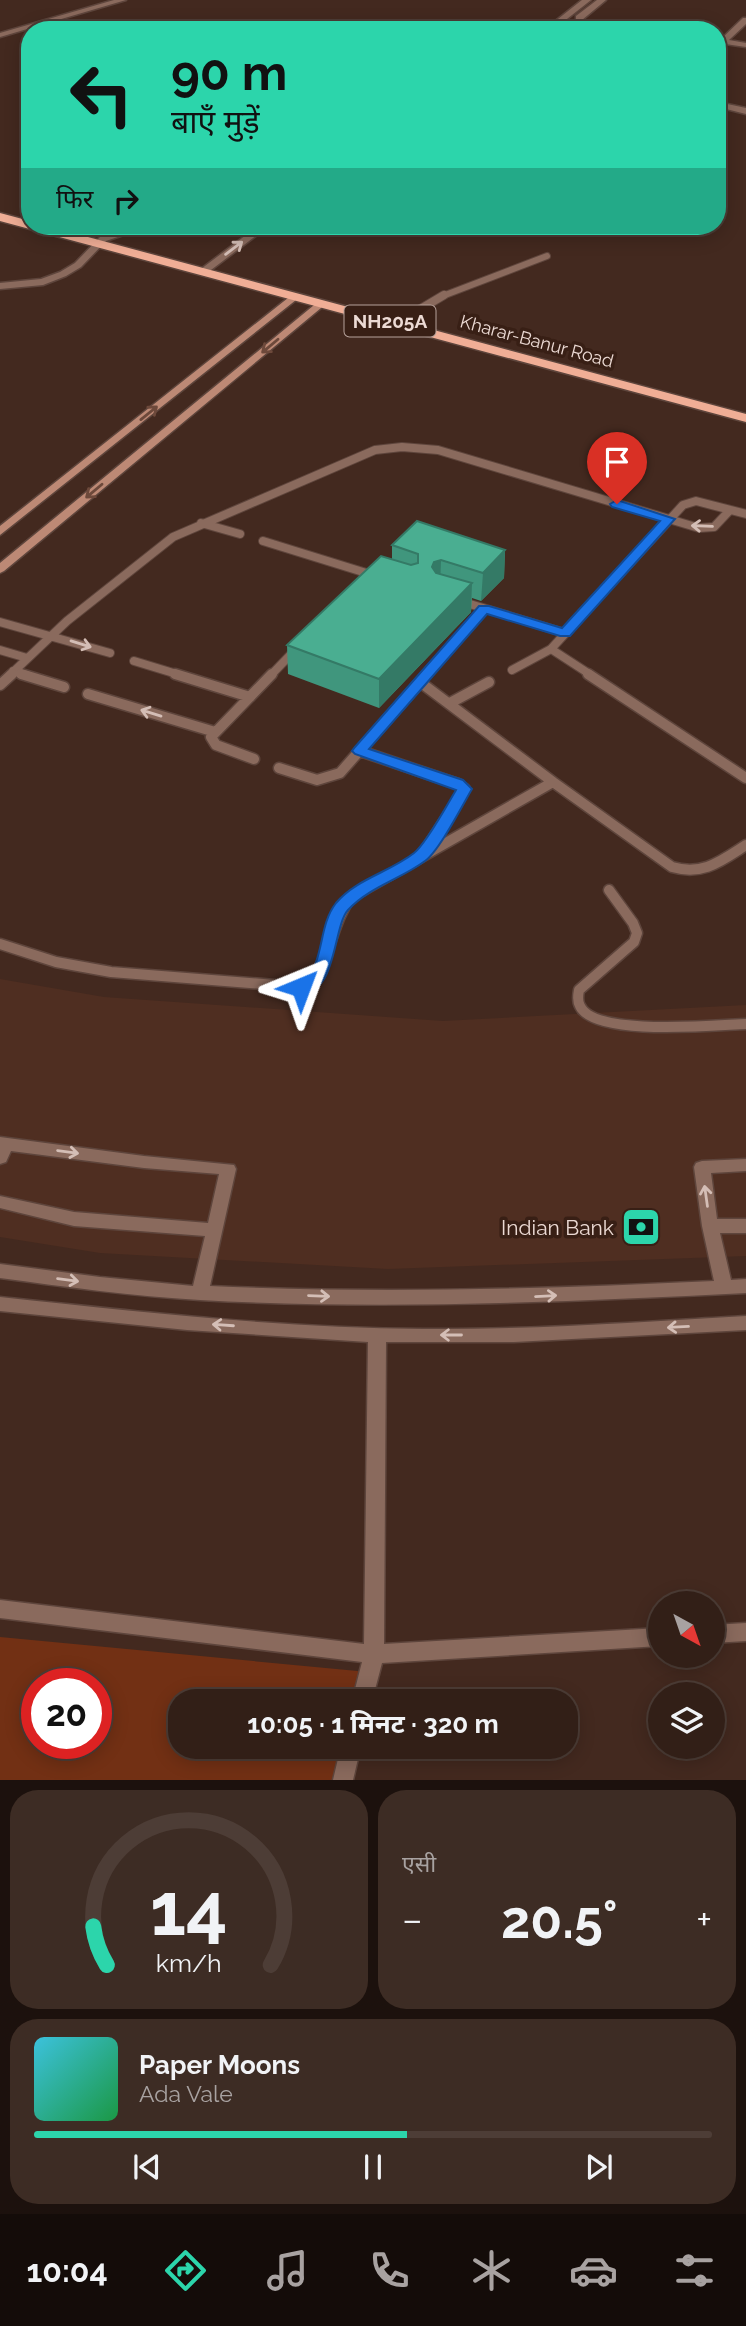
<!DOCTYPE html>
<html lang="hi">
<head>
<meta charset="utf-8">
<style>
  body { margin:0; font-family:Raleway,"Noto Sans Devanagari",sans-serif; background:#3d2c24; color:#f1f3f6; height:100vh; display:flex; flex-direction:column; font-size:26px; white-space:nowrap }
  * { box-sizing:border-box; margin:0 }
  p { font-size:23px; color:#a8a2a1 }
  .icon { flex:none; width:38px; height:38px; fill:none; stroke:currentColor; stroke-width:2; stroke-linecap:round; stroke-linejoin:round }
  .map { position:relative; height:1780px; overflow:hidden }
  .panel { display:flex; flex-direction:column; gap:10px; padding:10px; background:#1c110d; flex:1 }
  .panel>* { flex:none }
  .top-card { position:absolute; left:21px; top:21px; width:705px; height:214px; border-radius:28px; box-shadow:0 4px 18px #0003,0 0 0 2px #4d3d36; background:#2cd5ab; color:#111; overflow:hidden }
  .needle { width:46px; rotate:140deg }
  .fabs { position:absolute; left:648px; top:1591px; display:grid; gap:14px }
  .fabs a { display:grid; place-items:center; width:77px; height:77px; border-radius:50%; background:#321f17; box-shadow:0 4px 18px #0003,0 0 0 2px #4d3d36; font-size:35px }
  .speed { position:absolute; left:21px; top:1668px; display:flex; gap:14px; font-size:35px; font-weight:700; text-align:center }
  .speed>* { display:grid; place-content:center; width:91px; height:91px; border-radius:50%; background:#321f17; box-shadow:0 4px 18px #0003,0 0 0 2px #4d3d36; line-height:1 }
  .speed .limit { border:10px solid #d22; background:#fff; color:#111 }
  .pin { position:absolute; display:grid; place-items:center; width:60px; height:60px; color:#fff; margin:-72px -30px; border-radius:50% 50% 50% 0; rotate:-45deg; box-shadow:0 0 7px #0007 }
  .pin .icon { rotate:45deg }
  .me { position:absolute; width:77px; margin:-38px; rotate:44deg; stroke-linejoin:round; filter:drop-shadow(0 0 5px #0008) }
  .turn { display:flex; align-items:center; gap:24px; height:147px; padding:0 35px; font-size:32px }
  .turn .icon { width:91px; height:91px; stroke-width:2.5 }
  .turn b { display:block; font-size:49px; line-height:60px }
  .then { display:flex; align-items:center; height:66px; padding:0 35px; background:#0003; gap:14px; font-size:26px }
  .big { font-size:52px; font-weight:700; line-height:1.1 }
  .panel .tile { flex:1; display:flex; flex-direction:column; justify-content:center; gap:10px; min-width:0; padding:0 24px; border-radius:28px; background:#3d2c24 }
  .panel .dial { align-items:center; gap:0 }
  .dial svg { height:182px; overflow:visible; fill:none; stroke:#4d3d36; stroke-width:7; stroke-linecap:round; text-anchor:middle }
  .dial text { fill:#f1f3f6; stroke:none }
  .song { display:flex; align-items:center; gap:21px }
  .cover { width:84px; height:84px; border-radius:10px; background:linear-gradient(135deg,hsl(190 70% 55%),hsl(140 70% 35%)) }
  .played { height:7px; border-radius:4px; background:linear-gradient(90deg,#2cd5ab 55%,#4d3d36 55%) }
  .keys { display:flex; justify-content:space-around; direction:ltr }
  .heat { display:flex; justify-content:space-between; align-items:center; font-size:38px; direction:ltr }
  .panel .tiles { flex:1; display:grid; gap:10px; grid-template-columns:1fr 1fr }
  .tile:last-child { grid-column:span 2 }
  .trip { position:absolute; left:168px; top:1689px; width:410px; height:70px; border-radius:28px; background:#321f17; box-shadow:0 4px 18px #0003,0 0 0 2px #4d3d36; font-weight:700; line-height:70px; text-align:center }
  .dock { display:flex; height:112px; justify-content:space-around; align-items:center; background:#140c09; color:#a8a2a1 }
  .dock .icon { width:49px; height:49px }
  .dock .on { color:#2cd5ab }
  .dock b { font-size:32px; color:#f1f3f6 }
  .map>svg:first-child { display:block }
</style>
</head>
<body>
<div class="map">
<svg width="746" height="1780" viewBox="0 0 746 1780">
  <rect width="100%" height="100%" fill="#43291f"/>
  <path fill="#4f2e21" d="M0,979L104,997L443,1021L746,1005V1256L388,1269L100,1253L0,1237Z"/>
  <path fill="#723014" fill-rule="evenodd" d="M0,1637L368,1672L359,1701H180V1746L346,1747L336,1780H0ZM37,1684H96V1743H37Z"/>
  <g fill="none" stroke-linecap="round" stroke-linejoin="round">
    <g stroke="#5e453c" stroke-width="8">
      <path id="service-far2" d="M440,297L547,256"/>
    </g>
    <g stroke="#5e453c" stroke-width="10">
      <path id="service-far1" d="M397,323L444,295
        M201,523L240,534
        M263,541L376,576
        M460,601L565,633
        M0,622L110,653
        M0,650L27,658
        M134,661L180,675
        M512,670L551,649
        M13,671L27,675
        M10,675L67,621L173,537L375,450L402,447L438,450L699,528L714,527L730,510
        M271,675L297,648
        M426,675L484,609
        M591,675L551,649L683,505L696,501L746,514"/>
    </g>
    <g stroke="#5e453c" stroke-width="13">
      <path id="service" d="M21,674L64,687
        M175,674L250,697
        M588,674L746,778
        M420,682L553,782
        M0,685L12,674
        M88,694L215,732
        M450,703L489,682
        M360,751L458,784L465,789L423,854
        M254,759L216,745L211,737L272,674
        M279,768L317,780L340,773L427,674
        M609,890L633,923L637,933L634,942L579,990C578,995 577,1001 580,1006C594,1037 716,1025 746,1024
        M0,944L56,962L111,972L301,987C332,966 329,926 351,897L553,782L672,867C703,876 721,861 746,845"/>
    </g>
    <g stroke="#5e453c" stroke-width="3">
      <path id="minor" d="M114,0H126L0,37V33Z
        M582,0H591L553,30H544Z
        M597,0H606L582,20H576V16Z
        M743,18H746V24L729,40L746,43V47L725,44L718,48V42Z
        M718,102L746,108V114L718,107Z
        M136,226H150L106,241L81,267L66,276L43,285L0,289V283L41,279L60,272L75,263L100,237Z
        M258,226H269L207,273H201V269Z
        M302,226H331C324,231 309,231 302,226Z
        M0,1137L144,1156L234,1165L236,1169L210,1286C378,1294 546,1289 714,1281L702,1226L694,1167L696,1163L702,1161L746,1159V1171L711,1173L717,1219H746V1233H720L731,1280L746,1279V1293C564,1302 382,1310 200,1300C133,1296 66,1287 0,1278V1264L100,1277L193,1286L205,1236L74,1226L0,1208V1196L74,1212L208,1223L219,1174L144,1168L11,1151L6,1162L0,1164Z
        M0,1297C140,1312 282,1328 423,1329C531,1330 638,1322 746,1316V1330L514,1342H386L384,1644L660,1628V1646L382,1663L372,1701H352L362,1662L0,1618V1600L364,1644L368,1342L187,1330L0,1311Z
        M746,1623V1641L712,1643V1625Z
        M341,1746H361L353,1780H333Z"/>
    </g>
    <g stroke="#5e453c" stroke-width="3">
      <path id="secondary" d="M293,294L301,296L0,535V526Z
        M319,301L327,303L4,571L0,573V563Z"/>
    </g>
    <g stroke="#5e453c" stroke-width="3">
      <path id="trunk" d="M0,213L30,221V226H47L746,414V422L0,221Z"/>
    </g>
    <use href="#service-far2" stroke="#8a6a5d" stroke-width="6"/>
    <use href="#service-far1" stroke="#8a6a5d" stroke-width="8"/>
    <use href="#service" stroke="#8a6a5d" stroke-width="10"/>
    <use href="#minor" fill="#8a6a5d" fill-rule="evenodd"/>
    <use href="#secondary" fill="#bd8975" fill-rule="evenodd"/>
    <use href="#trunk" fill="#f0ae96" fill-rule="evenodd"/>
  </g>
  <path fill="#40967d" d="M392,545L505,550L504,578L481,601L472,598L471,612L379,708L288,674L287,645L392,559Z"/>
  <path fill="#347a66" d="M505,550L504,578L481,601L483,573Z
    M441,560L440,589L432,567L434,562Z
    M472,583L471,612L379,708V679Z"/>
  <path fill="#4aae91" stroke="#347a66" stroke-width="2" d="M417,521L505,550L483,573L441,560L434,562L432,567L436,573L472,583L379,679L287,645L381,556L411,565L418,563V554L392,545Z"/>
  <defs><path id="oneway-shaft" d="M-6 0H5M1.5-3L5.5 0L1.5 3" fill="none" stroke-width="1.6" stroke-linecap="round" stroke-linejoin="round" transform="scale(1.75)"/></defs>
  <g stroke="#d4beb6">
    <use href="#oneway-shaft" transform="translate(234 248) rotate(-37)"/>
    <use href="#oneway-shaft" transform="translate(702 526) rotate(-178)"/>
    <use href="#oneway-shaft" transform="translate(81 644) rotate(17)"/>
    <use href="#oneway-shaft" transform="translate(151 713) rotate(-163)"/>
    <use href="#oneway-shaft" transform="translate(68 1152) rotate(8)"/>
    <use href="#oneway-shaft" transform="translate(706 1196) rotate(-98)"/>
    <use href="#oneway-shaft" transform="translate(68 1280) rotate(7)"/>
    <use href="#oneway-shaft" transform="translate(319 1296) rotate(2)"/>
    <use href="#oneway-shaft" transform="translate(546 1296) rotate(-3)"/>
    <use href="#oneway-shaft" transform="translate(223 1325) rotate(-176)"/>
    <use href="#oneway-shaft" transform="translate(678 1327) rotate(177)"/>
    <use href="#oneway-shaft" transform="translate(451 1335) rotate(180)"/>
  </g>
  <g stroke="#6d493b">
    <use href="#oneway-shaft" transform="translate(270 346) rotate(140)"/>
    <use href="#oneway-shaft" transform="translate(149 413) rotate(-39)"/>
    <use href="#oneway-shaft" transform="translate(94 491) rotate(140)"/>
  </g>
  <path fill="#1a73e8" stroke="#114b97" stroke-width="2" d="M617,500L675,519L570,636H560L487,614L369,749L463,780L472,789C462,806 439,851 425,861C401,879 369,887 348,910C332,928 337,1003 295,991L292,987C299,977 310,976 315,965C323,945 322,921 336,903C356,879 390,872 414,853C426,844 447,805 456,790L355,754L352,751L355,747L479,606H489L562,628L660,521L612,507L610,504Z"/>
  <defs>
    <g id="bank-square" transform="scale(2.0125)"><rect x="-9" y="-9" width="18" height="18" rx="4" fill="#2cd5ab" stroke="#381f15"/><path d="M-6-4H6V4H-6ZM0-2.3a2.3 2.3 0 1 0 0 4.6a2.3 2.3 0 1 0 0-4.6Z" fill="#111"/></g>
  </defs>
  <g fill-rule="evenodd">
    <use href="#bank-square" x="641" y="1227"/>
  </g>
  <g text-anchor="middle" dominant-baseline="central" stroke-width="7" stroke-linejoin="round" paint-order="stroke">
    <g font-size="18" fill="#ecdad4" stroke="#381f15">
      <text transform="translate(537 341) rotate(15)">Kharar-Banur Road</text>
    </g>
    <rect fill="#381f15" stroke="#b6a29b" stroke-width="2" x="344.5" y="305.5" width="91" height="31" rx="5"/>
    <g font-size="19" font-weight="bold" fill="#ecdad4">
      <text x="390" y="321">NH205A</text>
    </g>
    <g font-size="21" fill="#ecdad4" stroke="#381f15" text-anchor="end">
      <text x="614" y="1227">Indian Bank</text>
    </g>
  </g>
</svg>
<div class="fabs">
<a><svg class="needle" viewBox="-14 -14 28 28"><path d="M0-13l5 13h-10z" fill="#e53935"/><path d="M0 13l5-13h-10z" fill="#a8a2a1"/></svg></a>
<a><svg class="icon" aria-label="layers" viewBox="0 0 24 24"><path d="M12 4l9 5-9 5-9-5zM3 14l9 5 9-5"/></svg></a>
</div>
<div class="speed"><div class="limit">20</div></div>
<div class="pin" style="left:617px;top:504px;background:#d93025"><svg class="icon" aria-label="arrive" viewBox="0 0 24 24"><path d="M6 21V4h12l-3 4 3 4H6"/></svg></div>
<svg class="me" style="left:301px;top:987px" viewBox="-20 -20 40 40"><path d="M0-17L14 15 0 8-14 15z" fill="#1a73e8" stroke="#fff" stroke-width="4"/></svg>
<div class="trip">10:05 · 1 मिनट · 320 m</div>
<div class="top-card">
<div class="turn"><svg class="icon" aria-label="left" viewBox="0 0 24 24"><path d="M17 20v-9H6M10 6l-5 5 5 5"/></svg><div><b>90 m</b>बाएँ मुड़ें</div></div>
<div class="then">फिर<svg class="icon" aria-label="right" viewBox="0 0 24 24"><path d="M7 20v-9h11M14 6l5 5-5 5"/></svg></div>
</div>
</div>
<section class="panel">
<div class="tiles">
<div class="tile dial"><svg viewBox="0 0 100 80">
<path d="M14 69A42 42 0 1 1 86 69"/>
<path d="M14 69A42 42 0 0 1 8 52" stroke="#2cd5ab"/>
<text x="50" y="56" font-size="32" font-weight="700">14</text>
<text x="50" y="72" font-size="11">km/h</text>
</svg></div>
<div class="tile"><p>एसी</p>
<div class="heat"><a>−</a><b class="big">20.5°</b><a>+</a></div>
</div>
<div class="tile">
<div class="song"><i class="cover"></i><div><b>Paper Moons</b><p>Ada Vale</p></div></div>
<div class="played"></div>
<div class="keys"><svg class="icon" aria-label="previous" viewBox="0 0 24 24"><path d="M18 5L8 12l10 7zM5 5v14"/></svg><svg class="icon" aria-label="pause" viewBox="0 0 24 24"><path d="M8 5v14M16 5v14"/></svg><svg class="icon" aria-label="next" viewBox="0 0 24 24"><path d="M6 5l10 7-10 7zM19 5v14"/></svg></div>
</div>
</div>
</section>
<nav class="dock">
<b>10:04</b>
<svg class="icon on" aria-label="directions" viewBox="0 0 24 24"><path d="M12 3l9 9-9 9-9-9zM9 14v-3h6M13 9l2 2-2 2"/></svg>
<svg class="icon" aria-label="music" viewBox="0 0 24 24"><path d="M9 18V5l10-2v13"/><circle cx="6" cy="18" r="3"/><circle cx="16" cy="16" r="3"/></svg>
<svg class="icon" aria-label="phone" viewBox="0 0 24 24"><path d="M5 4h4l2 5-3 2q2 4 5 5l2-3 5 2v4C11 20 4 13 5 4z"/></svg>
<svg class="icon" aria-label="climate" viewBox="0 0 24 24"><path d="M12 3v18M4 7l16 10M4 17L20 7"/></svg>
<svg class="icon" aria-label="car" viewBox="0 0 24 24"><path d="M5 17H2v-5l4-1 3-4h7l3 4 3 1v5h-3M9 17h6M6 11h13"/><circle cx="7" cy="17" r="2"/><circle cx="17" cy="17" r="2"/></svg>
<svg class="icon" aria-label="filters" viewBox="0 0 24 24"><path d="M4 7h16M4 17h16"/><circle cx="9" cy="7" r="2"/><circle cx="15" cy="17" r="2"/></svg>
</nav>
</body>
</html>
